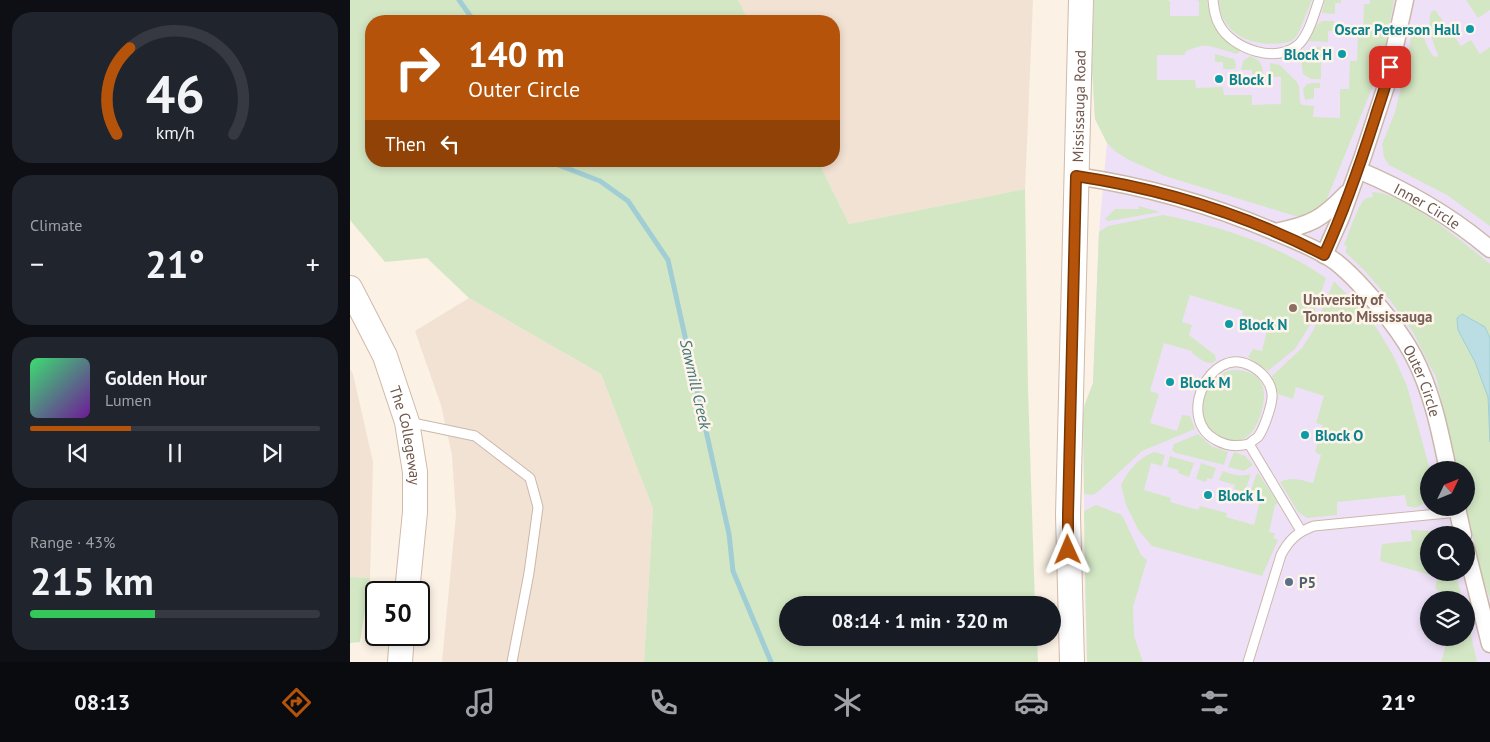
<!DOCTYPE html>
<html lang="en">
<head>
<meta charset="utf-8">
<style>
  body { margin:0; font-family:"PT Sans",sans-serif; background:#20242c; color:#f1f3f6; height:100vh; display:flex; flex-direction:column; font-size:19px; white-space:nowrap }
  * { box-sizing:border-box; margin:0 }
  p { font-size:16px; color:#9ea1a6 }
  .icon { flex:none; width:28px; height:28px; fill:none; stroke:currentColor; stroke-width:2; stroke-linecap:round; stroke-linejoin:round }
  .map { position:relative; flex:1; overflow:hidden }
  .side { display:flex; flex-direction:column; gap:12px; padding:12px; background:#0d0f14; width:350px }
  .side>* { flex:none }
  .top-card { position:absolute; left:15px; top:15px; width:475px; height:152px; border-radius:20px; box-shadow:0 2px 8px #0003; background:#b45309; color:#fff; overflow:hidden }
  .needle { width:32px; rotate:47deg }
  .buttons { position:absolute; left:1070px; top:461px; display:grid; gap:10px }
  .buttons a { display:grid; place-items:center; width:55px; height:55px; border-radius:50%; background:#171b24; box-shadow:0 2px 8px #0003; font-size:25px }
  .speed { position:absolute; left:15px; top:581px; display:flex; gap:10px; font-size:25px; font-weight:700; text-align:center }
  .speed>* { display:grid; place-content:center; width:65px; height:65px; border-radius:50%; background:#171b24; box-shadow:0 2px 8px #0003; line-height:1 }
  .speed .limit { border:2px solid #111; border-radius:8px; background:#fff; color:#111 }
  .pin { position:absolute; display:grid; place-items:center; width:42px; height:42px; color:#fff; margin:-21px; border-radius:10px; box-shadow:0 2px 8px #0006 }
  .me { position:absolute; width:55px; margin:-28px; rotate:359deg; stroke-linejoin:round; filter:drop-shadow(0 0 4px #0008) }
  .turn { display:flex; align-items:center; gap:18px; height:105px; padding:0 20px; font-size:22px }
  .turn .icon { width:65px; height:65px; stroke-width:2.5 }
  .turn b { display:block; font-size:35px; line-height:42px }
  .then { display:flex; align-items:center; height:48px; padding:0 20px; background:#0003; gap:10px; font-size:19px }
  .big { font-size:38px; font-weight:800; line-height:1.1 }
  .side .widget { flex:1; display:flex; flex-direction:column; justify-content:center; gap:8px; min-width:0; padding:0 18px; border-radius:20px; background:#20242c }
  .side .dial { align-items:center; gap:0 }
  .dial svg { height:130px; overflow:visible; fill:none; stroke:#363941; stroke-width:7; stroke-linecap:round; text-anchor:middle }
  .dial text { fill:#f1f3f6; stroke:none }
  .song { display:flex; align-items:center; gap:15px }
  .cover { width:60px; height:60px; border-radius:8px; background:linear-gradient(135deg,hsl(140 70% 55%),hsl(280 70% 35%)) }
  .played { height:5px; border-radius:2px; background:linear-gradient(90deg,#b45309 35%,#363941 35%) }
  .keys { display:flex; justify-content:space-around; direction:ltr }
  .heat { display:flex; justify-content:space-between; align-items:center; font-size:28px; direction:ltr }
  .charge { height:8px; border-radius:4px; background:linear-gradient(90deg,#34c759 43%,#363941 0) }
  .trip { position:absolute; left:429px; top:596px; width:282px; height:50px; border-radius:25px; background:#171b24; box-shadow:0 2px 8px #0003; font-weight:800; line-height:50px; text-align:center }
  .tabs { display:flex; height:80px; justify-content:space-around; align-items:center; background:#090b0e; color:#9ea1a6 }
  .tabs .icon { width:35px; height:35px }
  .tabs .active { color:#b45309 }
  .tabs b { font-size:22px; color:#f1f3f6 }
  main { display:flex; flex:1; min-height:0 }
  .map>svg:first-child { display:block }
</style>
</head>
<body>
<main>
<section class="side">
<div class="widget dial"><svg viewBox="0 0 100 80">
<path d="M14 69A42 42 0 1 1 86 69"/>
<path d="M14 69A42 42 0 0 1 22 16" stroke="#b45309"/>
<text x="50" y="56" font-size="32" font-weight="700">46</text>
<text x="50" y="72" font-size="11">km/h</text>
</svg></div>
<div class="widget"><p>Climate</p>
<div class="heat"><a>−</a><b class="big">21°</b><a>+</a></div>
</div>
<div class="widget">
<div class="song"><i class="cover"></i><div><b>Golden Hour</b><p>Lumen</p></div></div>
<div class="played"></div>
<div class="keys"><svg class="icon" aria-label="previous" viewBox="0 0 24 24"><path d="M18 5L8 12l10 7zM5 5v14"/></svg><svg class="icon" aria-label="pause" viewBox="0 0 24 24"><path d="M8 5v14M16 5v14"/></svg><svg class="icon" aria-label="next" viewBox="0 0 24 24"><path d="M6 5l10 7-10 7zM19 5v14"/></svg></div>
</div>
<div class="widget"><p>Range · 43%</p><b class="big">215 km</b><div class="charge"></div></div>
</section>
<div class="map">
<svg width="1140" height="662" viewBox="0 0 1140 662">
  <rect width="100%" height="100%" fill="#fbf1e4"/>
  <path fill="#f2e2d3" d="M388,0H683L675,189L499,224L468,161H484V21H399Z
    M119,298L251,374L303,509L294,662H92L106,515L102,455L91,405L65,331Z
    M0,369L3,374L23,462L20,578L0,577Z"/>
  <path fill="#eee1f7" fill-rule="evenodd" d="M744,0H1140V662H737L735,591L733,413L735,404L743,383L749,232L757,143L745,119L742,68ZM1079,470H1116V508H1079ZM1079,535H1116V572H1079ZM1079,600H1116V638H1079Z"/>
  <path fill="#d3e7c4" d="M0,0H388L399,21H21V161H468L499,224L675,189L678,389L685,605H438V638H687L688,662H294L303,509L251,374L119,298L77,258L35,262L0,220Z
    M744,0H816L820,1V16H849V1L845,0H857C860,22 871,39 891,50L887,54C879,52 859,44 851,46C847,47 841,49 836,51L834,55H807V80H845L846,88L873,87L874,95H902V105L931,104V77H920V63L930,65L946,81L949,86L950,103L952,105L964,106L963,117L990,118V89H999L1000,61H1007L1008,33H1013L1014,4H1020V0H1044L1032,64L974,206L963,215L945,216L815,176L779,160L766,152L757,143L745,119L742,68Z
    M869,0H962L948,34L942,41C910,50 870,38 869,0Z
    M975,0H991V3H985V14L972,13Z
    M1116,0H1140V10L1128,18Z
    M1085,10L1111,46L1121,40L1130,54L1140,47V226L1097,195L1039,165L1034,157L1032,144L1045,112L1056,66L1062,31L1065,27H1070L1078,48L1083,56L1087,57L1088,55C1082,40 1077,28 1081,12Z
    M972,21H984V31H978V42L959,41L966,26Z
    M963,47H977V60H971V79H961L953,74C951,64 950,50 963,47Z
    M865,54L884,59L886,65L885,69H873V62H865Z
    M900,56C911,60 913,65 913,77L902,76V70H891L893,61Z
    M963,83H970V88H964V98L955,100L953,89L957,84Z
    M1022,192C1054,192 1114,243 1140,264V338L1135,327L1108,330L1125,362L1138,397L1140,442V599L1133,580L1116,507V470H1108L1086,377L1079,364L1063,332L1040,300L1013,269L995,252L997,247L994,245C998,236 1008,204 1015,199C1017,198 1020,197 1023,197Z
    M789,206L810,212L765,220L758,221L755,219L765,209H789Z
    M813,215C870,226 929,245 976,278L960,325L945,349L918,371L898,357L903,349L912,351L919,323L892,315L893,311L840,295L832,322L842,325L839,335L865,355L866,360C859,368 849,358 842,353V351L814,343L800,391L809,394L800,423L827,431L832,415L840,416L845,429L792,451L749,491L743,495L734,494L733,413L735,404L743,383L749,232L758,226Z
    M984,281L1014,312L1028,330L1044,357L1057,386L1080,470H1079V500L1066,508L1057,506L1055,495L987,502V515L957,518L948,512L930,482C941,476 952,480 963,483L971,455L965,452L973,425L966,423L974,396L946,387L943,399L928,394L922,376L952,348L963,331Z
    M882,370C912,370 919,387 911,413C904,436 891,449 866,435C847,424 851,396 863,381C868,375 875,372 882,370Z
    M848,434L861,446L878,452L874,465L826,453L822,450L824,444Z
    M804,452L815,455L812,466L801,463L794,490L821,498L820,502L848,510L850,506L877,513L876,517L904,525L911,497L900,493L906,475L908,473L928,503L925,505L919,532L925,533L924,538L928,540L912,576L802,546L789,531L776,505L771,485C779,470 788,458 804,452Z
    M884,452L895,456L903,465L894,471L878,467Z
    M820,456L844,463L839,477L828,473L829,470L817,467Z
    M851,463L866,468L862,479L857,478L856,482L846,479Z
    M873,471C883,475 890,477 901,474L895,492L884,489L885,485L869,480Z
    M746,505L772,515L791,555L797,560L783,607L784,636L793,662H737L734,511Z
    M1061,530L1081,531L1090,535H1079V572L1105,573L1113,600H1099L1085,588L1088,577L1030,561L1032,544L1062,541Z
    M0,577L20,578L10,642L0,643Z
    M1116,614L1127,662H1091L1098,638H1116Z"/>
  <path fill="#badee3" stroke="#a1ced4" d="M1112,314L1135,327L1140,338V442L1138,397L1125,362L1108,330L1107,318Z"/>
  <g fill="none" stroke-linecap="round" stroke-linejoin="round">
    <path stroke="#a1ced4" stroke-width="5" d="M109,0L124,21
      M198,161L250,181L278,201L318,260L379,534L383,571L421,662"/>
    <g stroke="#cbb8ab" stroke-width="11">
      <path id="lane" d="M863,0C864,9 865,18 870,26C883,49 926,64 948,45C959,35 964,14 969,0
        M58,422L125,436L180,478L188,507L179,573L162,662
        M899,444C887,447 876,446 866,440C825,418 861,346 899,365C910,370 921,381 922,394C923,403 914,429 908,437C905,439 901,442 899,444L951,531
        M898,662L931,555C939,540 947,532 964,526L1108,512"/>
    </g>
    <g stroke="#cbb8ab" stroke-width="19">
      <g id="street">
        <path id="s1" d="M1008,170C1056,190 1100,215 1140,249"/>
        <path id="s2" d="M726,176C794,186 862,205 925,232C946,241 968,249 986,262C1011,282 1048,327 1063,355C1082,391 1090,431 1098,470"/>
        <path d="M925,232C961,225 972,219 997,193"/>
        <path d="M974,255L991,217L1013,156L1037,83L1055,0"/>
        <path d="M1107,508L1113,535"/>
        <path d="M1116,548L1140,644"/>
      </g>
    </g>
    <g stroke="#d0baac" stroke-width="26">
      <g id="secondary">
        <path id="s3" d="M0,288L35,356L57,422L65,472V512L57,592"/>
        <path d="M50,662L52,635"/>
        <path id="s4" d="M722,662L718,515L731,0"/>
      </g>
    </g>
    <use href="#lane" stroke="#fff" stroke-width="9"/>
    <use href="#street" stroke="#fff" stroke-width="16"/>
    <use href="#secondary" stroke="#fff" stroke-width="24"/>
  </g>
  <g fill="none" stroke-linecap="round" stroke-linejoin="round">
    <g stroke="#753606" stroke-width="12">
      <path id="route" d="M718,550V515L726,176C812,189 897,215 974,255C994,211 1010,165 1025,118C1030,101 1037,84 1040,67"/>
    </g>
    <use href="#route" stroke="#b45309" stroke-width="9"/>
  </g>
  <g fill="#0f9aa8" stroke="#fef5ea" stroke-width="2">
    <circle cx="1120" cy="29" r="5"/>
    <circle cx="992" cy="54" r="5"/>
    <circle cx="869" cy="79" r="5"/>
    <circle cx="879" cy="324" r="5"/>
    <circle cx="820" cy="382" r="5"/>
    <circle cx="955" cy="435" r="5"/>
    <circle cx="858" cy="495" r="5"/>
  </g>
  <circle fill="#8d6e63" stroke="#fef5ea" stroke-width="2" cx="943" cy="308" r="5"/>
  <circle fill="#5c6f8a" stroke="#fef5ea" stroke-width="2" cx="939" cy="582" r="5"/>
  <g text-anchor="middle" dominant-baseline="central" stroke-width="5" stroke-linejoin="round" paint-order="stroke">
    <g font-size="15" font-weight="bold" fill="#0d838f" stroke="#fef5ea" text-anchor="start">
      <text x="1110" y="29" text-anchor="end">Oscar Peterson Hall</text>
      <text x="982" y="54" text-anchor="end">Block H</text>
      <text x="879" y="79">Block I</text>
      <text x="889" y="324">Block N</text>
      <text x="830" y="382">Block M</text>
      <text x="965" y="435">Block O</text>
      <text x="868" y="495">Block L</text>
    </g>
    <g font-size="15" fill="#71574b" stroke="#fef5ea">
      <text stroke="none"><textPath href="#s4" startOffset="556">Mississauga Road</textPath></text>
      <text stroke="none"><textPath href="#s1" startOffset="78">Inner Circle</textPath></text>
      <text stroke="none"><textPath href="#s2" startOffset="424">Outer Circle</textPath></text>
      <text stroke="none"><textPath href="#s3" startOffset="159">The Collegeway</textPath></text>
    </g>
    <g font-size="15" font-weight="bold" fill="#785e54" stroke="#fef5ea" text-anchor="start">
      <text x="953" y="299">University of<tspan x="953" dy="17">Toronto Mississauga</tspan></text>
    </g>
    <g font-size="15" font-weight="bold" fill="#4e5e75" stroke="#fef5ea" text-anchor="start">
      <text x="949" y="582">P5</text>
    </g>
    <g font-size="16" font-style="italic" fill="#43757c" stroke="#fef5ea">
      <text transform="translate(346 384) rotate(77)">Sawmill Creek</text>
    </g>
  </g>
</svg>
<div class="buttons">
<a><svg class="needle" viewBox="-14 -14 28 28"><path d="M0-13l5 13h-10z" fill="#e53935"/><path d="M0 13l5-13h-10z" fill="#9ea1a6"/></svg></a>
<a><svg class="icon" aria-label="search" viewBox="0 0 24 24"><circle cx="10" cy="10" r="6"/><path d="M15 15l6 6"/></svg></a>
<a><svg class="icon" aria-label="layers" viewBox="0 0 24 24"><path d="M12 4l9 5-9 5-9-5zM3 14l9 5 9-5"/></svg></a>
</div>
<div class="speed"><div class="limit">50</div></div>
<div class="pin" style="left:1040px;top:67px;background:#d93025"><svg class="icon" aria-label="arrive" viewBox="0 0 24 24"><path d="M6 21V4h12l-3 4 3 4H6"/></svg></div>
<svg class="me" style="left:718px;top:550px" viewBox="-20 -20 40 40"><path d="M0-17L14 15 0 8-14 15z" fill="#b45309" stroke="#fff" stroke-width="4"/></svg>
<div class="trip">08:14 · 1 min · 320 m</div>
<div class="top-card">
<div class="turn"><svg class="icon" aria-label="right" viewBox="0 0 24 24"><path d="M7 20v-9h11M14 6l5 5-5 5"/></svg><div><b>140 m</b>Outer Circle</div></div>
<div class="then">Then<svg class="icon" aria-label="left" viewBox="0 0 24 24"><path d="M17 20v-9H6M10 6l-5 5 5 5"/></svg></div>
</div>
</div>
</main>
<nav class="tabs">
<b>08:13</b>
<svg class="icon active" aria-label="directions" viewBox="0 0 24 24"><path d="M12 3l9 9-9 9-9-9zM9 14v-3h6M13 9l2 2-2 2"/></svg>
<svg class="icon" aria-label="music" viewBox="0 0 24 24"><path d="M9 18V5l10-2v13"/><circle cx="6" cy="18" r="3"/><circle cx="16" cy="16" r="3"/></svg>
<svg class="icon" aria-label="phone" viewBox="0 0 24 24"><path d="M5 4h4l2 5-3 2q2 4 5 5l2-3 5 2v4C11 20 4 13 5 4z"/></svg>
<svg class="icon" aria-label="climate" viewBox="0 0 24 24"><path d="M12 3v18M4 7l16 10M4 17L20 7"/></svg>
<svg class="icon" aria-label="car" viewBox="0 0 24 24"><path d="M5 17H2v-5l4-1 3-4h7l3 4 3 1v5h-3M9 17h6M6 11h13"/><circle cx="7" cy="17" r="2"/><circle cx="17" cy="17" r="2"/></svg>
<svg class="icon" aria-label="filters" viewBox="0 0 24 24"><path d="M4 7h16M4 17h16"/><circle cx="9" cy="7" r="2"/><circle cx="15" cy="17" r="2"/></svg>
<b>21°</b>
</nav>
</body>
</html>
